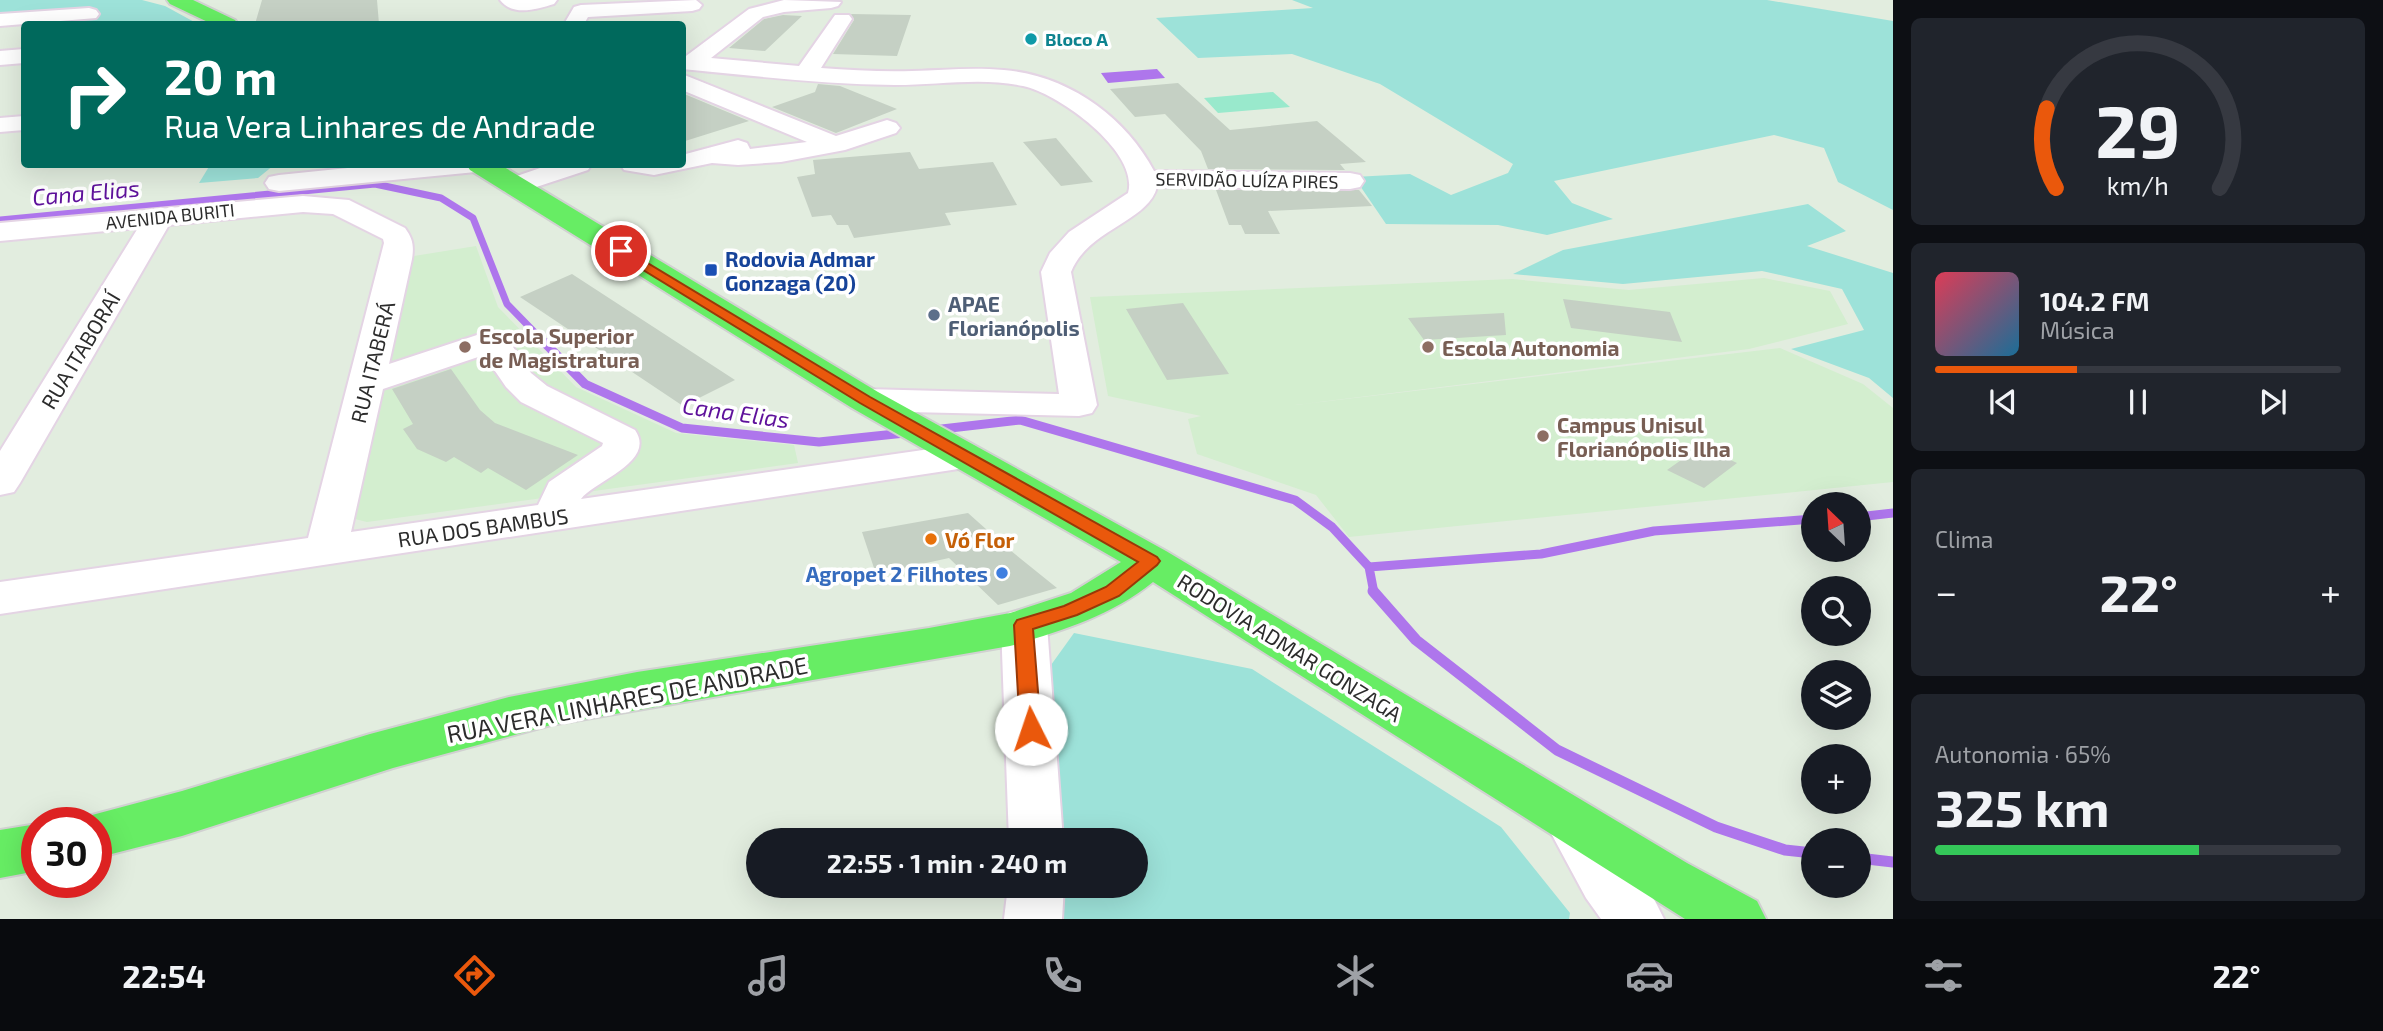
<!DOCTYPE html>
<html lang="pt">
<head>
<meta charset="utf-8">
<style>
  body { margin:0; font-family:"Exo 2",sans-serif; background:#20242c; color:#f1f3f6; height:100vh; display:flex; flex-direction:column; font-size:26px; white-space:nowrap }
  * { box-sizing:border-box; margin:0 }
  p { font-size:23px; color:#9ea1a6 }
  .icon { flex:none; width:38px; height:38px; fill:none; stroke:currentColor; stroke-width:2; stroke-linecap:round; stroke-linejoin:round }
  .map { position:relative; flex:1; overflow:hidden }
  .details { display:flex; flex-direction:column; gap:18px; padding:18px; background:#0d0f14; width:490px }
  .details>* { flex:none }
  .top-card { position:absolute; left:21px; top:21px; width:665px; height:147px; border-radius:7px; box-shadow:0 7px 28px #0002; background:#00695c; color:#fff; overflow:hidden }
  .needle { width:46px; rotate:335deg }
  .fabs { position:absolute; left:1801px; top:492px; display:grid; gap:14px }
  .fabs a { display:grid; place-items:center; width:70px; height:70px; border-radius:50%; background:#171b24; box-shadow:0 7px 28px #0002; font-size:35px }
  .speed { position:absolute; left:21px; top:807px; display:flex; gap:14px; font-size:35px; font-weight:700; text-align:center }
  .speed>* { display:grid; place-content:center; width:91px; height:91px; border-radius:50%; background:#171b24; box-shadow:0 7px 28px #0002; line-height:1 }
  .speed .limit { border:10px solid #d22; background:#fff; color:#111 }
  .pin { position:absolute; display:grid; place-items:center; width:60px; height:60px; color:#fff; margin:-30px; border:4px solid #fff; border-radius:50%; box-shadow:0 2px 7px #0007 }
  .me { position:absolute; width:77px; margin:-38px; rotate:356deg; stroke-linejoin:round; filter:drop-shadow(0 0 5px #0008) }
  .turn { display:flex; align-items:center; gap:24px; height:147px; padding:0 28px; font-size:32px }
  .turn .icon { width:91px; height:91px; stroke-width:2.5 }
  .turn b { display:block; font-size:49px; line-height:60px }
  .big { font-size:52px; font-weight:700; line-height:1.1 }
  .details .card { flex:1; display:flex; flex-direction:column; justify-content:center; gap:10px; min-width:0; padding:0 24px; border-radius:10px; background:#20242c }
  .details .dial { align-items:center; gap:0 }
  .dial svg { height:182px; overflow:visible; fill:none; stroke:#363941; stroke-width:7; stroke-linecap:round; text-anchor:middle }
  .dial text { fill:#f1f3f6; stroke:none }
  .song { display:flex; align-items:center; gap:21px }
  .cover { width:84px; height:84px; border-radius:10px; background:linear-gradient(135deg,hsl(350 70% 55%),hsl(200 70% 35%)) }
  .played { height:7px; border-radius:4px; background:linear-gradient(90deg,#ea580c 35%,#363941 35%) }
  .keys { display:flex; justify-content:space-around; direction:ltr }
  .heat { display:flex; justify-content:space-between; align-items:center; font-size:38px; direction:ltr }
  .charge { height:10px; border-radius:5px; background:linear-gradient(90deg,#34c759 65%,#363941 0) }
  .trip { position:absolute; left:746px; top:828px; width:402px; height:70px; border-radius:35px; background:#171b24; box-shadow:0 7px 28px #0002; font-weight:700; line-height:70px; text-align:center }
  .dock { display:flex; height:112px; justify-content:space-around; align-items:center; background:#090b0e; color:#9ea1a6 }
  .dock .icon { width:49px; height:49px }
  .dock .current { color:#ea580c }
  .dock b { font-size:32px; color:#f1f3f6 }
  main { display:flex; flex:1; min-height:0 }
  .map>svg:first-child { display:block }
</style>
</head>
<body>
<main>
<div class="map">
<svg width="1893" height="919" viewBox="0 0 1893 919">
  <rect width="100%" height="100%" fill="#e2eddf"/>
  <path fill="#d3eecf" d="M476,246L498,307L576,387L676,433L794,445L798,463L367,522L355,519L414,256Z
    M1764,278L1830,291L1848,324L1749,349L1295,405L1780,348L1863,384L1893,408V482L1349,537L1316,495L1197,454L1188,419L1201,416L1108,396L1090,297L1512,279L1629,290Z"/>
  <path fill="#9de2d9" d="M0,0H142L165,6L198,24H50L64,11L0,15Z
    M1292,0H1767L1893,21V210L1838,182L1824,148L1774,135L1554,181L1572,203L1613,219L1547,235L1498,225L1386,224L1354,177L1410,174L1451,195L1508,173L1513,164L1380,84L1292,54L1198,58L1156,18L1313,8Z
    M210,165V164L274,165L258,178L199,183Z
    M1808,204L1846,231L1807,246L1893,273V398L1869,378L1791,349L1864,330L1842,289L1762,271L1623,284L1513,274L1563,250Z
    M1074,633L1252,669L1501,827L1570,913L1569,919H1058L1057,886H1136V840H1056L1051,665Z"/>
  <path fill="#99e9cc" d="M1273,92L1290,107L1218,113L1204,98Z"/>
  <path fill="#ae76ec" d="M1157,69L1165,78L1108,83L1101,73Z"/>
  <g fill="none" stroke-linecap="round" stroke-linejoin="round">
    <path stroke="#ae76ec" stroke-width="7" d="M0,220L375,184L441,198L473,218L507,304L544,342"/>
    <path stroke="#ae76ec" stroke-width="9" d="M542,340L585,384L682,428L819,442L905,433
      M933,430L1020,420L1295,500L1332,527L1369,567
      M1858,517L1893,513
      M1369,567L1374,593
      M1369,567L1541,554L1654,531L1813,519"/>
    <path stroke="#ae76ec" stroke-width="11" d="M1373,591L1416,640L1557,750L1716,827L1785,850L1813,853
      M1858,858L1893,862"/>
  </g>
  <path fill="#c5d0c4" d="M262,0H377L379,24H255Z
    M851,14L911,15L897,56L833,54L854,20Z
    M783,15L802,16L765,51L729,48L764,19Z
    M1178,83L1230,130L1317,121L1366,162L1340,164L1345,170L1208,169L1201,151L1165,114L1135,117L1110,89Z
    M818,84L840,86L897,109L836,133L772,107L815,92Z
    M682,93L749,121L682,142Z
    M1056,138L1093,182L1061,186L1023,142Z
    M910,152L919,169L993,162L1017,205L945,213L951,225L854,238L848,225H837L831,215L812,217L797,177L815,174L813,160Z
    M1216,190H1359L1372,206L1268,211L1280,234H1245L1241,225H1229Z
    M572,274L735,380L683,406L520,297Z
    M1563,299L1670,312L1682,342L1571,328Z
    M1183,303L1229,374L1167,380L1126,309Z
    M1504,313L1506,335L1424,340L1408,318Z
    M451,369L480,410L495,423L578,455L526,490L488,468L481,473L454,457L446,462L417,449L403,429L413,424L392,389Z
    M1701,446L1737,463L1704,488L1667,470Z
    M968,513L1005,546L1057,588L998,605L949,558L876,574L862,532Z"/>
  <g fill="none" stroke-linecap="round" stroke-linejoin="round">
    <g stroke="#e4d4e4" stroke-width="4">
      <path id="minor" d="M500,0H557L554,4C537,9 513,17 500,0Z
        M696,0L702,5L699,9L692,11L588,17L584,24H564L574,7L581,5Z
        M784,0L841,2L838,6L831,8L784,12L763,17L711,58L799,66L835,15H849L852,19L821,68C851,70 882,72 912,71C943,70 973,67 1004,70C1067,75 1125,116 1154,171L1350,173L1360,175L1364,181L1360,187L1350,189L1157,187C1148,222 1088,229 1071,272L1097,405L1092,413L1079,416L865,411L852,408L847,400L852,392L865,389L1059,394L1041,272L1050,253L1069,232L1128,193C1140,152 1058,93 1023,86C982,77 938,85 895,85C824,84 753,76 682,69V55L686,56L749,9Z
        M89,8L96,10L99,14L96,18L0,26V14Z
        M24,49V63L0,65V51Z
        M682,74L836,136L887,120L896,123L900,128L896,133L845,150L781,162L738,165L712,163L654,175L624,170L620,164H682V155L738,140L747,143L750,149L807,142L682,90Z
        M24,116V130L0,132V118Z
        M387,164H489L485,170L476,172L279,191L269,189L265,183L269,177L279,175Z
        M552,164H592L588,170L515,194L505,192L501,186L505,180Z
        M303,196L349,200L405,228C413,239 414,246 412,259L389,364L480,334L492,331L504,334L531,373L547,386L635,430C657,462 594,481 581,499L965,444L979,448L984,456L979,464L965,468L0,614V582L308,538L384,243L383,239L333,214L303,212L169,225L20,483L14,492L0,495V451L138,228L0,241V223ZM484,355L506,387L521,402L603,443L602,446L549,482L538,505L351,532L383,389Z
        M1024,609L1040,613L1047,625L1063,840H1009L1001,625L1008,613Z
        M1572,799L1591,806L1626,864L1655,901L1664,919H1601L1586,898L1545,822L1553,806Z
        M1008,886H1064L1062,919H1004Z"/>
    </g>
    <g stroke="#d1d1d1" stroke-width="4">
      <path id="major" d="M167,0H193L235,20L238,24H212L170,4Z
        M466,164H499L878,392L1166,551L1687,863L1757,901L1766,919H1685L1153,582C1111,616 1061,631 1010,646L551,725L393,768L182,836L96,858V822H75L77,819L182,791L370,734L509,697L637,672L929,628L1010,613L1071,593L1121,562L852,408L470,170Z
        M37,824V871L0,878V830Z"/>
    </g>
    <use href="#minor" fill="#fff" fill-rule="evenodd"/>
    <use href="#major" fill="#67ed64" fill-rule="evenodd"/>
  </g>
  <path fill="#ea580c" stroke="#983908" stroke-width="2" d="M621,247L870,397L1157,557L1160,561L1157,565L1119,596L1077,615L1033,629L1041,729L1038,735L1031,737L1023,735L1020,729L1014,625L1017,620L1064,606L1106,587L1138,562L860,403L617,254V248Z"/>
  <circle fill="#0f9aa8" stroke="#fff" stroke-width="2.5" cx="1031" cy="39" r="7"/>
  <rect fill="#1a4fb4" stroke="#fff" stroke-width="2.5" x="704" y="263" width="14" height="14" rx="3.5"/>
  <circle fill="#5c6f8a" stroke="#fff" stroke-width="2.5" cx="934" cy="315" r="7"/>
  <g fill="#8d6e63" stroke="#fff" stroke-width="2.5">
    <circle cx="465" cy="347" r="7"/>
    <circle cx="1428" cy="347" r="7"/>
    <circle cx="1543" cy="436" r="7"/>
  </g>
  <circle fill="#e8710a" stroke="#fff" stroke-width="2.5" cx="931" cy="539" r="7"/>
  <circle fill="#3f7fe0" stroke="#fff" stroke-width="2.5" cx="1002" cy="573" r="7"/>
  <g text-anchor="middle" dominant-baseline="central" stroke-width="7" stroke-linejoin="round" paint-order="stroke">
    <g font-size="18" font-weight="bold" fill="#0d838f" stroke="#fff" text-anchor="start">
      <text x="1045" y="39">Bloco A</text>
    </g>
    <g font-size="18" fill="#2c2c2c" stroke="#fff">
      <text transform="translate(1247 180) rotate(1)">SERVIDÃO LUÍZA PIRES</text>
      <text transform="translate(170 216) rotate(-6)">AVENIDA BURITI</text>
    </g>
    <g font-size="21" font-weight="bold" fill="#164399" stroke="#fff" text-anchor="start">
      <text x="725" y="258">Rodovia Admar<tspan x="725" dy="24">Gonzaga (20)</tspan></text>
    </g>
    <g font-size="21" font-weight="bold" fill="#4e5e75" stroke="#fff" text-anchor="start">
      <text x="948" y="303">APAE<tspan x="948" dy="24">Florianópolis</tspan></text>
    </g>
    <g font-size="21" font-weight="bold" fill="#785e54" stroke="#fff" text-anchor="start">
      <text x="479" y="335">Escola Superior<tspan x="479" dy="24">de Magistratura</tspan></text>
      <text x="1442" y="347">Escola Autonomia</text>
      <text x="1557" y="424">Campus Unisul<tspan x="1557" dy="24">Florianópolis Ilha</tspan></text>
    </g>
    <g font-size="21" fill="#2c2c2c" stroke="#fff">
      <text transform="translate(80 350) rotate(-59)">RUA ITABORAÍ</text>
      <text transform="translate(372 362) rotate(-76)">RUA ITABERÁ</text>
      <text transform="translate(483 527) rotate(-8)">RUA DOS BAMBUS</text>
      <text transform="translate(1290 647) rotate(32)">RODOVIA ADMAR GONZAGA</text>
    </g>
    <g font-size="21" font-weight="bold" fill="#c56008" stroke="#fff" text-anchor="start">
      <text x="945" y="539">Vó Flor</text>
    </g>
    <g font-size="21" font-weight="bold" fill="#366cbe" stroke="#fff" text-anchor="end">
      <text x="988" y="573">Agropet 2 Filhotes</text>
    </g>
    <g font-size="23" font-style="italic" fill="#5e119b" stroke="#fff">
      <text transform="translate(86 192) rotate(-5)">Cana Elias</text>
      <text transform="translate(736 412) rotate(8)">Cana Elias</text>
    </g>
    <g font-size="24" fill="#2c2c2c" stroke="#fff">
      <text transform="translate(627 699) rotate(-11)">RUA VERA LINHARES DE ANDRADE</text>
    </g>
  </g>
</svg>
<div class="fabs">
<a><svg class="needle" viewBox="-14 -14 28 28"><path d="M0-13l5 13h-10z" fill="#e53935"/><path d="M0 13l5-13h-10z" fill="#9ea1a6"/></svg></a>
<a><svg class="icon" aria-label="search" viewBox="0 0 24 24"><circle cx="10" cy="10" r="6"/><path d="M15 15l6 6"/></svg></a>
<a><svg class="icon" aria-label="layers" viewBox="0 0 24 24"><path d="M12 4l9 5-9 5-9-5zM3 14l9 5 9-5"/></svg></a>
<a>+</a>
<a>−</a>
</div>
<div class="speed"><div class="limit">30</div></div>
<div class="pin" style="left:621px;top:251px;background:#d93025"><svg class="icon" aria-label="arrive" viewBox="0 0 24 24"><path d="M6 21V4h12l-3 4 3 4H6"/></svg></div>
<svg class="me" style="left:1031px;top:729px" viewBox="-20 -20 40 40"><circle r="19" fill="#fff"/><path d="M0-13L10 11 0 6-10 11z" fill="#ea580c"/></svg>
<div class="trip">22:55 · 1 min · 240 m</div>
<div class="top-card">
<div class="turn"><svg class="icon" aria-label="right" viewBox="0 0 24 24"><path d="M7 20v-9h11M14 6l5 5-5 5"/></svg><div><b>20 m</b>Rua Vera Linhares de Andrade</div></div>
</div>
</div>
<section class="details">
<div class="card dial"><svg viewBox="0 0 100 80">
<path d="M14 69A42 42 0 1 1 86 69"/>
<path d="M14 69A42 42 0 0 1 10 34" stroke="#ea580c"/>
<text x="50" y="56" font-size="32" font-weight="700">29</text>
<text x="50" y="72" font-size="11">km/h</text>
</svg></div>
<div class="card">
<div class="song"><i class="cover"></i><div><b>104.2 FM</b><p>Música</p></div></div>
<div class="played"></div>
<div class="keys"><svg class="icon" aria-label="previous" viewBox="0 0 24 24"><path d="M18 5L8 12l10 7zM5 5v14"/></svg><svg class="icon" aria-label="pause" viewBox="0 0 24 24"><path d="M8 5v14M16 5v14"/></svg><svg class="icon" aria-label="next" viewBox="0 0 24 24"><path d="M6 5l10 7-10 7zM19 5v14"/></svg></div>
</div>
<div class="card"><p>Clima</p>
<div class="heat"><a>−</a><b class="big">22°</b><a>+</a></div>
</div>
<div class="card"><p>Autonomia · 65%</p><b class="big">325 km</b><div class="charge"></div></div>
</section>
</main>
<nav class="dock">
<b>22:54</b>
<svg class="icon current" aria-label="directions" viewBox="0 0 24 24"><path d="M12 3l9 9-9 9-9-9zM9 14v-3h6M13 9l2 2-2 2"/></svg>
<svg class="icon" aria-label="music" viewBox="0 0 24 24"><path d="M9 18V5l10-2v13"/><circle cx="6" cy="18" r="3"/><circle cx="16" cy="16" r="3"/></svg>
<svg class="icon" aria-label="phone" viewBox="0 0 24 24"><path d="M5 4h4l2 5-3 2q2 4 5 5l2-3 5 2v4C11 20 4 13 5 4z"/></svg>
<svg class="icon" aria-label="climate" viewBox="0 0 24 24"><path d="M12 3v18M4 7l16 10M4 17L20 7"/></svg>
<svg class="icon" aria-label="car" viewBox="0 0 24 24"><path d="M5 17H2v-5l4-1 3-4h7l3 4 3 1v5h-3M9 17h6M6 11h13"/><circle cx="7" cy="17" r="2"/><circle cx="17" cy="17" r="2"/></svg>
<svg class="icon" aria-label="filters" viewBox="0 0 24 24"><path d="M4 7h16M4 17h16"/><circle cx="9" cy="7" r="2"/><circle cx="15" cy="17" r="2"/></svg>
<b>22°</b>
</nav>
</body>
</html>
